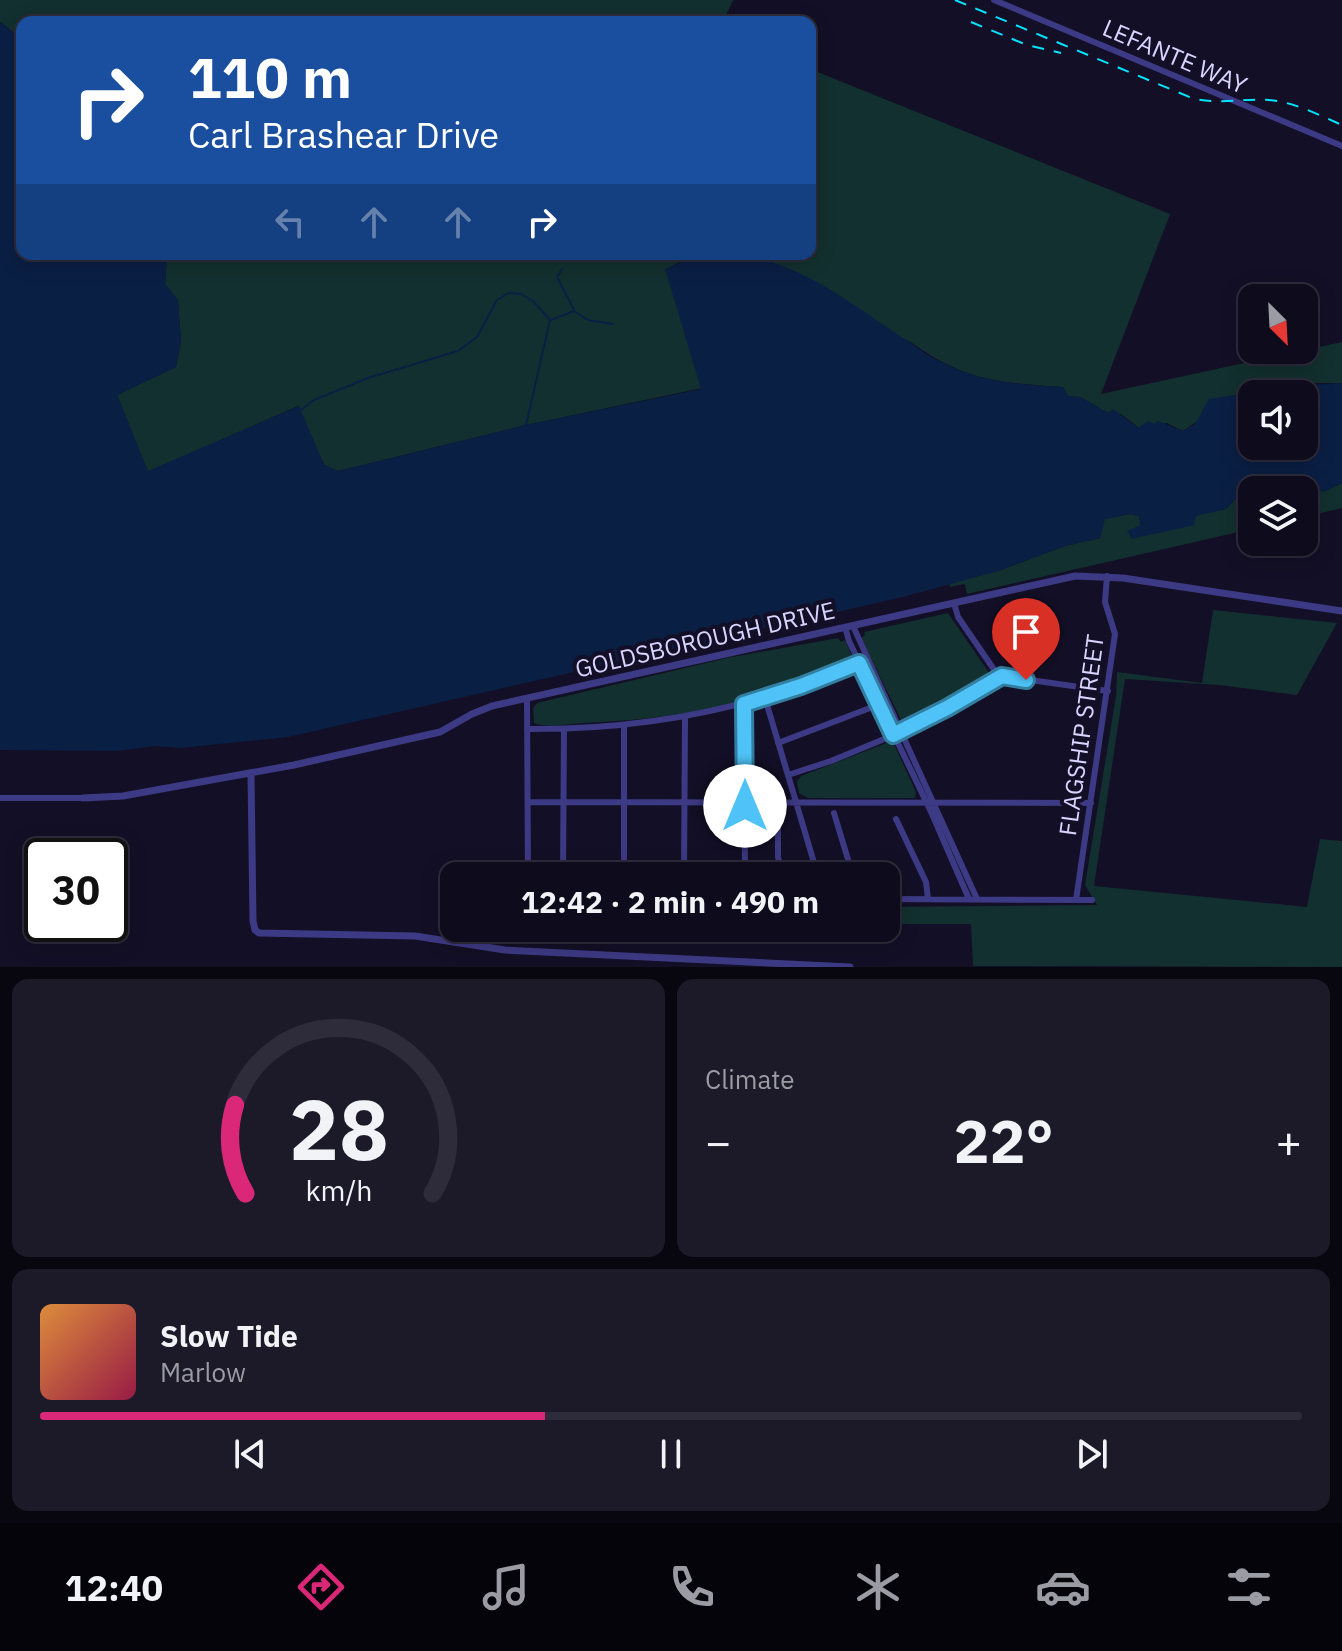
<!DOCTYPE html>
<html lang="en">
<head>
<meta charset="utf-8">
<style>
  body { margin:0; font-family:"IBM Plex Sans",sans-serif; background:#1c1929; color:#f1f3f6; height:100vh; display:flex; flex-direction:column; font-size:30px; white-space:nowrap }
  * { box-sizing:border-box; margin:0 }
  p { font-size:26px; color:#9b9ba3 }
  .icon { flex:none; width:44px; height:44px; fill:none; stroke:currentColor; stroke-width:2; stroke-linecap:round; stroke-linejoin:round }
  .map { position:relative; height:967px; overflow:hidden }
  .details { display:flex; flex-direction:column; gap:12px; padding:12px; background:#08060f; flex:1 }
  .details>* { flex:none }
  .hud { position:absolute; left:16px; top:16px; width:800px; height:244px; border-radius:16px; box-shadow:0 4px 20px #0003,0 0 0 2px #2e2b3b; background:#1a4fa0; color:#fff; overflow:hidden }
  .needle { width:52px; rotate:156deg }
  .buttons { position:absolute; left:1238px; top:284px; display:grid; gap:16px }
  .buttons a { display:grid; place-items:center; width:80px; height:80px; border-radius:16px; background:#0e0b1c; box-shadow:0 4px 20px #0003,0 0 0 2px #2e2b3b; font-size:40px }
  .speed { position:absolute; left:24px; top:838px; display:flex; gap:16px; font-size:40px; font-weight:700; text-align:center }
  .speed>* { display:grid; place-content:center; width:104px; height:104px; border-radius:50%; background:#0e0b1c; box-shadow:0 4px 20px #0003,0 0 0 2px #2e2b3b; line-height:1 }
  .speed .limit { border:4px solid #111; border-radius:12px; background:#fff; color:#111 }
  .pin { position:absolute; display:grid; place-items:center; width:68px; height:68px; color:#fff; margin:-82px -34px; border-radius:50% 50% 50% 0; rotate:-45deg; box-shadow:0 0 8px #0007 }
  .pin .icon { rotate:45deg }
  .me { position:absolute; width:88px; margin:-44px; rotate:0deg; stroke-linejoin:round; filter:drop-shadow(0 0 6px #0008) }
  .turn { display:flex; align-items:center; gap:28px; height:168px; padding:0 40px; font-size:36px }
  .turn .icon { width:104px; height:104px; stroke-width:2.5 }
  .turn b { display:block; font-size:56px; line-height:68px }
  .lanes { display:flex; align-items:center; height:76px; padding:0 40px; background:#0003; justify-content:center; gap:40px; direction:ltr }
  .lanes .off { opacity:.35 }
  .big { font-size:60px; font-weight:700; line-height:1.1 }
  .details .widget { flex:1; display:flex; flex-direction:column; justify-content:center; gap:12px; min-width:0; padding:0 28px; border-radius:16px; background:#1c1929 }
  .details .dial { align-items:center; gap:0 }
  .dial svg { height:208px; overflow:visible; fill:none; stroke:#2e2b3b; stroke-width:7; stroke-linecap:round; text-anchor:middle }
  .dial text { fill:#f1f3f6; stroke:none }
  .song { display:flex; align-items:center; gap:24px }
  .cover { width:96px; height:96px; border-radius:12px; background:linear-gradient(135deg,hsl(30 70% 55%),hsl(340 70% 35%)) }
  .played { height:8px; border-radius:4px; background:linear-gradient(90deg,#db2777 40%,#2e2b3b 40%) }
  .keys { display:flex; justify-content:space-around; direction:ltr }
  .heat { display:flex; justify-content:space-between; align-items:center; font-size:44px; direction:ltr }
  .details .tiles { flex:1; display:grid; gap:12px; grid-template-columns:1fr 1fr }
  .widget:last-child { grid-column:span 2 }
  .trip { position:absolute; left:440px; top:862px; width:460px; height:80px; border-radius:16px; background:#0e0b1c; box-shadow:0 4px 20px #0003,0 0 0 2px #2e2b3b; font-weight:700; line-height:80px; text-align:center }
  .menu { display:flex; height:128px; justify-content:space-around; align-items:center; background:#06040b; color:#9b9ba3 }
  .menu .icon { width:56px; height:56px }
  .menu .on { color:#db2777 }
  .menu b { font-size:36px; color:#f1f3f6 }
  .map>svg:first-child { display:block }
</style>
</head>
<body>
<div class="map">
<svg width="1342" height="967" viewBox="0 0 1342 967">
  <rect width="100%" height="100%" fill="#130f26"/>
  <path fill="#12302f" d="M0,0H733L723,22H22V39L0,22Z
    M810,69L1170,214L1101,394L1342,342V383H1304L1280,387L1270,394H1252V398L1235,395L1183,431L1167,423L1139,428L1121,414L1108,413L1080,397L1068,396L1063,387C1001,383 965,381 912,343L754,256L689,257L666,269L702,388L526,425L338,471L324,465L298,406L148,472L117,395L176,367L181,341L178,301L165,284L167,254H810Z
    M1342,483V508L1304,517V496L1317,488L1323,492Z
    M1252,491V529L967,594L965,584L950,587L949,582L998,571L1065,546L1100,538L1104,519L1131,514L1139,516L1141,525L1226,509L1239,495Z
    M1213,610L1337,623L1297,695L1219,685L1125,679L1094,886L1307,907L1320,839L1342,841V967L973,966L971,924H886V907L1097,905L1085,885L1116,696L1117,672L1202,683Z
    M948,613L988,671V676L942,705L903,724L861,638L865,635L864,632Z
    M838,638L841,642L845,640L852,656L848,657L850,662C770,703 671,720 583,723C567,724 548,728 534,723L533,708L537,703L727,658Z
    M889,742L895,746L916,792L915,798H808L799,793L797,782L801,776Z"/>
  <path fill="#0a1f44" d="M0,22L22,39V254H167L165,284L178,300L181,341L176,367L117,395L148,471L299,406L324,465L338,471L526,425L701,389L665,269C755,226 831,290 903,338C915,345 926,355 939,361C983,383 1015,384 1063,387L1068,396L1080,397L1108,413L1113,409L1138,428L1148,421L1154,424L1158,421L1183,431L1195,424L1209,399L1235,395L1252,398V446H1304V394H1270L1280,387L1342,383V483L1323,492L1317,488L1304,496V490H1293L1289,485L1276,480L1239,495L1226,509L1196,516L1194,525L1132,539L1127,531L1141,525L1139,516L1130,514L1105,519L1100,538L1065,546L998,571L903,597L288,737L180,748L155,746L117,751L0,750Z"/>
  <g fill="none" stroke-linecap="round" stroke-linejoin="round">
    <path stroke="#0a1f44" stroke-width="2" d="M562,269L557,277L574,310
      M551,320L574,311L588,320L613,324
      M301,410L314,400L368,378L458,351L477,337L497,300L509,293L521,294L533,301L550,320L526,425"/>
    <path stroke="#3d3a85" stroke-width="6" d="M994,0L1342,146
      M954,603L958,617L995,671L1002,676
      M853,626L977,899
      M845,627L849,641L932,814L969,899
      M765,698L818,876
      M527,699L528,876
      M744,704L745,876
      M527,729C645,730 760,708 867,659
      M778,743L870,708
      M788,775L831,761L906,730L1002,676L1108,691
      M0,798H83
      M528,802L1091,803
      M778,802V857L783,876
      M834,813L853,876
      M896,819L926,882L928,899
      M563,876L564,729
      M624,876V725
      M684,876L685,717
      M886,899L1092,900
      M1076,900L1115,634L1105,602L1107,576"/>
    <path stroke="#3d3a85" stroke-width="7" d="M251,774L253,921L255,930L259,933L415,936L505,950L850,967
      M83,798L123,796L294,765L440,732L472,714L492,706L1075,576L1123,578L1342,611"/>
    <path stroke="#00e5ff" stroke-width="2" stroke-dasharray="12 10" stroke-linecap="butt" d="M955,0L1192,98C1218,105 1242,98 1269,100C1294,102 1319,115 1342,125
      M971,22L1027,45L1061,53"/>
  </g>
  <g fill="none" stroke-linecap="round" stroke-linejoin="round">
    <g stroke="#337fa1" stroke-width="20">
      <path id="route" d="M745,806L744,704L801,686L859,663L893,735L947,708L1002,676L1026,680"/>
    </g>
    <use href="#route" stroke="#4fc3f7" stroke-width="14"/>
  </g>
  <g text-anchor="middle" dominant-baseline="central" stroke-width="8" stroke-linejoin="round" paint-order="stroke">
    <g font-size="24" fill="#d9d4ff" stroke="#130f26">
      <text transform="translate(1175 56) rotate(23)">LEFANTE WAY</text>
      <text transform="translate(705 639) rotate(-13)">GOLDSBOROUGH DRIVE</text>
      <text transform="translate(1081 735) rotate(-82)">FLAGSHIP STREET</text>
    </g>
  </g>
</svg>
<div class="buttons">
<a><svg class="needle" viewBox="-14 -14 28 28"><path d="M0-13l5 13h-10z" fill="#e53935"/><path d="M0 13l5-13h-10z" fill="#9b9ba3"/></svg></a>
<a><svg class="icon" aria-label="sound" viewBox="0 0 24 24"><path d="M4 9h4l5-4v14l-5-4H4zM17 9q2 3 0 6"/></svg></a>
<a><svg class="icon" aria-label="layers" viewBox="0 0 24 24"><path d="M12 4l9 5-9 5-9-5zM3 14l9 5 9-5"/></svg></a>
</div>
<div class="speed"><div class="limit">30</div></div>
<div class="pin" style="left:1026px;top:680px;background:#d93025"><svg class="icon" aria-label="arrive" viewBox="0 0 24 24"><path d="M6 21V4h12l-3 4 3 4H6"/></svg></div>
<svg class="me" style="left:745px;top:806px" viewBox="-20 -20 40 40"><circle r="19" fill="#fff"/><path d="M0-13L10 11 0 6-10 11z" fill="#4fc3f7"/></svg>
<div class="trip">12:42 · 2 min · 490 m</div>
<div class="hud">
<div class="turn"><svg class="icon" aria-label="right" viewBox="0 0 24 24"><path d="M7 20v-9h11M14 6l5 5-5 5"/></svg><div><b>110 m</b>Carl Brashear Drive</div></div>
<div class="lanes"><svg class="icon off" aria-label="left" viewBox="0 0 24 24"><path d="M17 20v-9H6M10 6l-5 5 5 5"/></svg><svg class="icon off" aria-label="ahead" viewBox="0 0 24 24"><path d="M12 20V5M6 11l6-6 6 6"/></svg><svg class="icon off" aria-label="ahead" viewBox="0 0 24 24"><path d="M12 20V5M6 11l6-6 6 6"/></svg><svg class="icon" aria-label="right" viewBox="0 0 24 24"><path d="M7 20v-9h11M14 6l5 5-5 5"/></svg></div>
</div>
</div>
<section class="details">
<div class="tiles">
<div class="widget dial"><svg viewBox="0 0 100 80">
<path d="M14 69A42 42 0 1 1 86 69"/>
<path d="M14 69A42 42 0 0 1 10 35" stroke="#db2777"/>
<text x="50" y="56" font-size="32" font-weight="700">28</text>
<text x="50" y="72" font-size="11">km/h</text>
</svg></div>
<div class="widget"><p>Climate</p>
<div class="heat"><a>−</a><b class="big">22°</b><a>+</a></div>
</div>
<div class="widget">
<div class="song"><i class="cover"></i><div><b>Slow Tide</b><p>Marlow</p></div></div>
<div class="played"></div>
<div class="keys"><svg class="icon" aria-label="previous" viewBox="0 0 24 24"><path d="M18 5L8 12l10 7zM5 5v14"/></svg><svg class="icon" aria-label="pause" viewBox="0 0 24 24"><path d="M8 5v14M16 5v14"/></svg><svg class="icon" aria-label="next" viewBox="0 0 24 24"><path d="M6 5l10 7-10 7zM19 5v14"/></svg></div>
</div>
</div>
</section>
<nav class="menu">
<b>12:40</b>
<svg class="icon on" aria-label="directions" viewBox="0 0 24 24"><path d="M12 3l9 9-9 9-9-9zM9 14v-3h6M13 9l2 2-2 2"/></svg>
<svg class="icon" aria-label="music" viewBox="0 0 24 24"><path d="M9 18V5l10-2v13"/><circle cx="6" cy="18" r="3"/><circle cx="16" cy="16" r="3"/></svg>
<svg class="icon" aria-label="phone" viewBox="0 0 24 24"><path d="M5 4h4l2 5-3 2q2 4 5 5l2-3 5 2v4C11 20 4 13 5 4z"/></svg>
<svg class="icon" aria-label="climate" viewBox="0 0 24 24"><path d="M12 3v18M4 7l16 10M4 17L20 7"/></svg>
<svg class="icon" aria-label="car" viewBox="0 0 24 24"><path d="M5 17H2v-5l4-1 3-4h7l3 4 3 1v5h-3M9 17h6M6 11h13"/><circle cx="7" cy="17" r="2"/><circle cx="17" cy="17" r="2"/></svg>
<svg class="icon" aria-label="filters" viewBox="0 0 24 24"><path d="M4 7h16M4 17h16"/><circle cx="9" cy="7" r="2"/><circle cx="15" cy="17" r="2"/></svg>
</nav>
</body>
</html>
